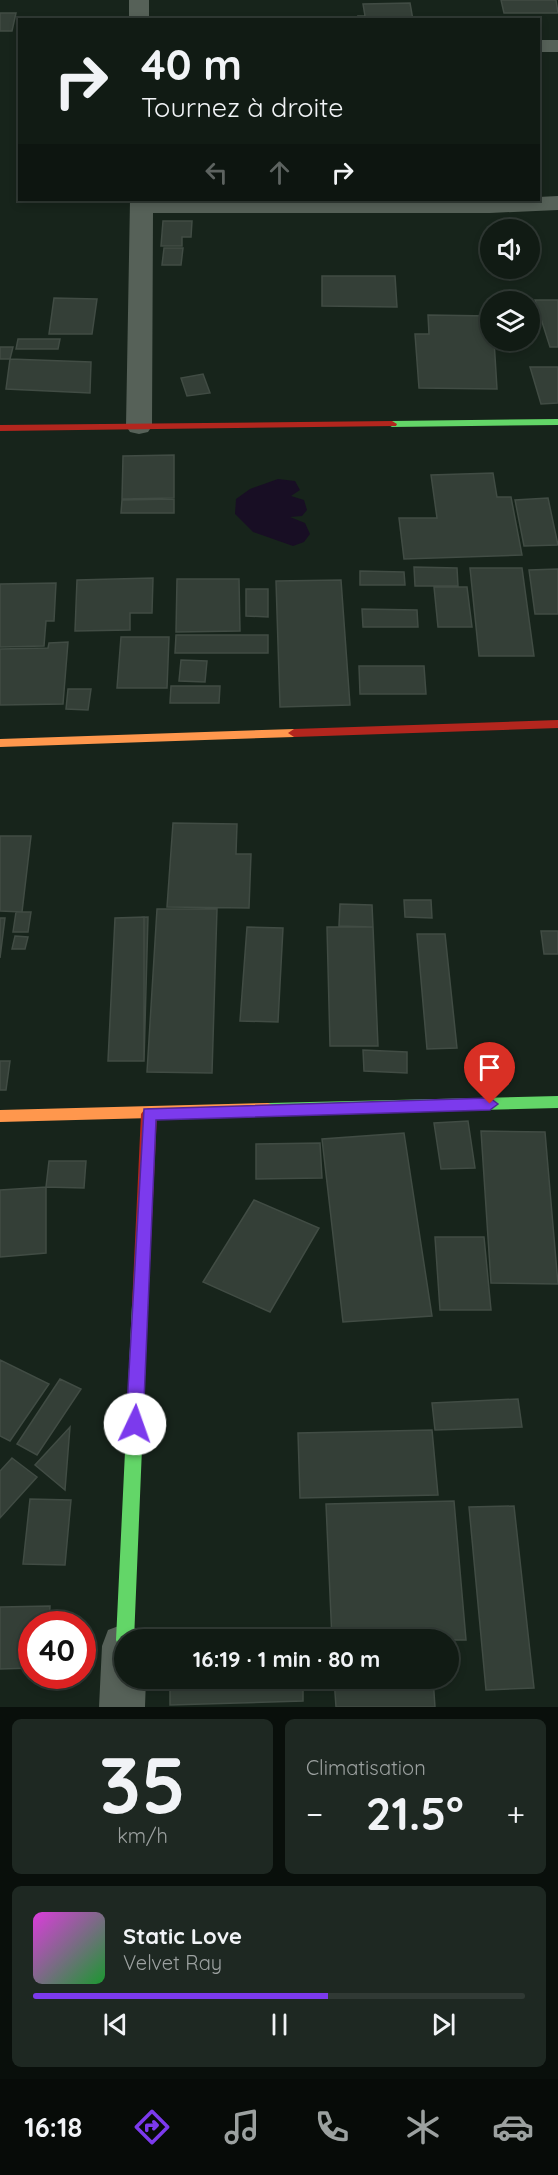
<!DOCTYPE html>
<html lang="fr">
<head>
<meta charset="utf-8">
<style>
  body { margin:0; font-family:Quicksand,sans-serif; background:#1e2822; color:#f1f3f6; height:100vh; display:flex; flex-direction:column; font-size:22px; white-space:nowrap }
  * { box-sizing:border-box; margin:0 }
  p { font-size:20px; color:#9ca1a0 }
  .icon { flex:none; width:33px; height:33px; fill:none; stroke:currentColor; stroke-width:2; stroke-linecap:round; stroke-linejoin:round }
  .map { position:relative; height:1707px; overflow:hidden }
  .sheet { display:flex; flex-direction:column; gap:12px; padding:12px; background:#090f0b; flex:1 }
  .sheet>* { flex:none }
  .banner { position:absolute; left:18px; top:18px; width:522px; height:183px; border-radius:0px; box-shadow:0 3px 9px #0003,0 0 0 2px #303934; background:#111b14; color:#f1f3f6; overflow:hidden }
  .tools { position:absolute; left:480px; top:219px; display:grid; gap:12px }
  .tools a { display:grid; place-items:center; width:60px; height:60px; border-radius:50%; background:#111b14; box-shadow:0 3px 9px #0003,0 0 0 2px #303934; font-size:30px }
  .speed { position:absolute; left:18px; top:1611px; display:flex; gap:12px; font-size:30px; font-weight:700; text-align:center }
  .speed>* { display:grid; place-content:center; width:78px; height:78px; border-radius:50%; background:#111b14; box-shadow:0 3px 9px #0003,0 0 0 2px #303934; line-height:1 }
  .speed .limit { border:9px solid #d22; background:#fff; color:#111 }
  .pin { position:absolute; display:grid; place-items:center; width:51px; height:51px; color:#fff; margin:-62px -26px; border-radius:50% 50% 50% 0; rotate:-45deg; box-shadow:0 0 6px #0007 }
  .pin .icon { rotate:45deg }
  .me { position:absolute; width:66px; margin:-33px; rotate:3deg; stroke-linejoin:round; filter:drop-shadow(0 0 4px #0008) }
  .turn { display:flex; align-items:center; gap:21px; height:126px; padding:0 24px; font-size:27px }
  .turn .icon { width:78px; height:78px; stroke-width:2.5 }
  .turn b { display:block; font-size:42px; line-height:51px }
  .lanes { display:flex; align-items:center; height:57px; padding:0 24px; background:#0003; justify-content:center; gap:30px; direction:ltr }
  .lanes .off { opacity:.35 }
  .big { font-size:45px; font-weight:700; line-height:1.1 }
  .sheet .widget { flex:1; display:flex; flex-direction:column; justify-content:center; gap:9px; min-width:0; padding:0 21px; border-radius:9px; background:#1e2822 }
  .sheet .dial { align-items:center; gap:0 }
  .dial b { font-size:78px; line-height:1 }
  .song { display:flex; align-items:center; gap:18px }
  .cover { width:72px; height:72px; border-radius:9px; background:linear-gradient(135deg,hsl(300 70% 55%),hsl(130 70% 35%)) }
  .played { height:6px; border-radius:3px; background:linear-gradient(90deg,#7c3aed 60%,#303934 60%) }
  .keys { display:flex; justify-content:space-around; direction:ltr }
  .heat { display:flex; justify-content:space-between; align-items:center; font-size:33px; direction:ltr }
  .sheet .tiles { flex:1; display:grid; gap:12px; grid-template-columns:1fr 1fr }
  .widget:last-child { grid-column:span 2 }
  .trip { position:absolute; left:114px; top:1629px; width:345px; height:60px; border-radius:30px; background:#111b14; box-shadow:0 3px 9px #0003,0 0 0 2px #303934; font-weight:700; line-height:60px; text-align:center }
  .menu { display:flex; height:96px; justify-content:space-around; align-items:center; background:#070b08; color:#9ca1a0 }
  .menu .icon { width:42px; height:42px }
  .menu .current { color:#7c3aed }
  .menu b { font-size:27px; color:#f1f3f6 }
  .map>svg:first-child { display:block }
</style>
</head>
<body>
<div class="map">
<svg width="558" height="1707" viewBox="0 0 558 1707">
  <rect width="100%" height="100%" fill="#17241b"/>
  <path fill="#180e24" d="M278,479L295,481L300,490L291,496L304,500L307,510L302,516L290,517L305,523L310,534L304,542L293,546L253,532L235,514L236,499L250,489Z"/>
  <path fill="#343f37" stroke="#414c44" stroke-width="1.5" d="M501,0H556L558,13H504Z
    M410,3L413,20H359L358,16H365L363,4Z
    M0,13H16L12,31H0Z
    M163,221H192L191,237H182V246H161Z
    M164,248H183L181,265H162Z
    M322,276H395L397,307L322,306Z
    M54,298L97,299L92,334H49Z
    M535,300H558V347H550Z
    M428,315L490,316V340H494L497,389L419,388L415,334H429Z
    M18,339H60L58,349H16Z
    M0,347H13L10,359H0Z
    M10,359L91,362L90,393L6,389Z
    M530,367H558V403L541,404Z
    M203,374L210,393L187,396L181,378Z
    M174,455V498L122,499L123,456Z
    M493,473L497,497H511L522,555L404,559L399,518H437L431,475Z
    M548,498L558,545L524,546L515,500Z
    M174,499V513H121L122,500Z
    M414,567L457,568L458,586H415Z
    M470,568H522L534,656H479Z
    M558,569V614H535L529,570Z
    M360,571L404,572L405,585H360Z
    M153,578L152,613H130V630L75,631L77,580Z
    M177,579H239L240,631L176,632Z
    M341,580L350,705L280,707L276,581Z
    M56,583L54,621H46L44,646L0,647V584Z
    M434,587H467L472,627H438Z
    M246,589H268V617L246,616Z
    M362,609L417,610L418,627H363Z
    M176,635H268V653H175Z
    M121,637H169L167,688H117Z
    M68,642L63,704L0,705V649L48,648L49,643Z
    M181,660L207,661L205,682L179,681Z
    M359,666H424L426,694H360Z
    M171,686H220L219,703H170Z
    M68,689H91L88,710L66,709Z
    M173,823L237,824L236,854H251L249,908L167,907Z
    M0,836H31L22,912L0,911Z
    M404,900H431L432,918L405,917Z
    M340,904L372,905L373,927L339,926Z
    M157,909H217L212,1073L147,1072Z
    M16,912H31L28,932H13Z
    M144,917V1061H108L115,918Z
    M148,917L144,1061H108L115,918Z
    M0,918H5L0,958Z
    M247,927L283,928L278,1022L240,1021Z
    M327,927H373L378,1046H330Z
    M541,931H558V954H544Z
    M417,934H445L457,1048L427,1049Z
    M15,936L28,937L25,949H12Z
    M363,1050L407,1052V1073L364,1071Z
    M0,1061H10L6,1090H0Z
    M468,1121L475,1168L441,1169L434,1123Z
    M481,1131L545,1132L558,1284L491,1283Z
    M404,1133L432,1316L343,1322L322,1139Z
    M320,1143L322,1178L256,1179V1144Z
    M49,1161H86L84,1188L46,1187Z
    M46,1187V1253L0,1257V1190Z
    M254,1200L319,1228L270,1312L203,1282Z
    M435,1237H484L491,1310H440Z
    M0,1360L49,1384L10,1441L0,1436Z
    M60,1379L81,1389L37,1455L17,1444Z
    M518,1399L522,1427L435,1430L432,1403Z
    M70,1427L65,1490L35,1465Z
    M432,1430L438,1495L300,1498L298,1433Z
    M12,1458L37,1477L0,1518V1471Z
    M30,1499L71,1500L65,1565L23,1564Z
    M454,1501L466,1640H332L326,1504Z
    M514,1506L534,1688L486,1690L469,1507Z
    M50,1606L49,1624H32V1668L0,1669V1607Z
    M170,1678H303V1701L170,1705Z
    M334,1678H433L435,1707H336Z"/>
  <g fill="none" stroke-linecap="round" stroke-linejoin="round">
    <path fill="#566158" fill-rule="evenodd" d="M129,0H149V20H129Z
      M538,40H558V52H538Z
      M558,196V210L490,213H153L152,426L148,432L139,434L130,432L126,426L130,200H538V197Z
      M124,1624L140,1630L144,1640H124V1678H146L145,1707H99L102,1646L108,1630Z"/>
    <path fill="#63d668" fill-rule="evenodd" d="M558,419V425L392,427L387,424L392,421Z
      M558,1096V1108L268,1115L263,1113L260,1109L263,1105L268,1103Z
      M140,1298L146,1300L148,1305L134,1640H124V1649L119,1646L116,1640L132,1305L134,1300Z"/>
    <path fill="#ff974d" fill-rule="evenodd" d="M294,729L300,733L294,737L0,747V739Z
      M268,1103L273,1105L276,1109L273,1113L268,1115L0,1122V1110Z"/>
    <path fill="#b3261e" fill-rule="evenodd" d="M392,421L397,424L396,426L0,431V425Z
      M558,720V728L294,737L288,733L294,729Z
      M149,1108L154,1110L157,1114L148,1305L146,1310L140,1312L134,1310L132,1305L141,1114L144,1110Z"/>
  </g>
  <path fill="#7c3aed" stroke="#51269a" stroke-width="1.5" d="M490,1098L498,1104L490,1110L156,1120L143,1424L141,1430L135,1432L129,1430L126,1424L144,1109Z"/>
</svg>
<div class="tools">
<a><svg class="icon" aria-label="sound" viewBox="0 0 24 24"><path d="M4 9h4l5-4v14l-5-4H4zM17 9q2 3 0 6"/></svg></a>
<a><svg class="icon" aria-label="layers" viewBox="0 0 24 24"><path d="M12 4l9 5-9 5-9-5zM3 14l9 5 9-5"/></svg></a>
</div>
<div class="speed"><div class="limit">40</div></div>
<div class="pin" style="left:490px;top:1104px;background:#d93025"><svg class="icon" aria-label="arrive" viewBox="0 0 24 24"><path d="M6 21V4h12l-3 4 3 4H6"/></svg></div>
<svg class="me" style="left:135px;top:1424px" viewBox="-20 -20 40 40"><circle r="19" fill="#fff"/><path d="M0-13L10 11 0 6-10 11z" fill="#7c3aed"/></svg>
<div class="trip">16:19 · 1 min · 80 m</div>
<div class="banner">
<div class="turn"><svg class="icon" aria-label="right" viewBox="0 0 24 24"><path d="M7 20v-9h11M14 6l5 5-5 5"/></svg><div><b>40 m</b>Tournez à droite</div></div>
<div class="lanes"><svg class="icon off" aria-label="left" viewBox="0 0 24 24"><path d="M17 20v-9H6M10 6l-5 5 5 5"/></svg><svg class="icon off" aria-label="ahead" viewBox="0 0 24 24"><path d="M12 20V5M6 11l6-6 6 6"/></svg><svg class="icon" aria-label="right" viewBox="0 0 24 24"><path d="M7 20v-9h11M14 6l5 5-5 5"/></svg></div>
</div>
</div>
<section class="sheet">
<div class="tiles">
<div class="widget dial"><b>35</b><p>km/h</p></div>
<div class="widget"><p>Climatisation</p>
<div class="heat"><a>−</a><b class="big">21.5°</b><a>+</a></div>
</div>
<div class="widget">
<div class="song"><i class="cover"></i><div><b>Static Love</b><p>Velvet Ray</p></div></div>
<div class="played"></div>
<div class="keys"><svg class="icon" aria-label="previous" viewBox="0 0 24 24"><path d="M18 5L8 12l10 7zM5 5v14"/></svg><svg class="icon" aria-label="pause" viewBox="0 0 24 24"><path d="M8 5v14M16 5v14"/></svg><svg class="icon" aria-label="next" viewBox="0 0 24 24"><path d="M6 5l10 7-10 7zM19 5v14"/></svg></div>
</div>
</div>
</section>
<nav class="menu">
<b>16:18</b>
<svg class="icon current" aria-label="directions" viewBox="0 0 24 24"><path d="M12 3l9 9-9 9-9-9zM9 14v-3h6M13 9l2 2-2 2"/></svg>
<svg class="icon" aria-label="music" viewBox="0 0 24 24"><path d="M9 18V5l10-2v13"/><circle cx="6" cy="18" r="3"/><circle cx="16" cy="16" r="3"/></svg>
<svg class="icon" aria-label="phone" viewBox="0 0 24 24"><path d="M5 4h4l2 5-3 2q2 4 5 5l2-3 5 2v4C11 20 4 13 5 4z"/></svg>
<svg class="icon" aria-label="climate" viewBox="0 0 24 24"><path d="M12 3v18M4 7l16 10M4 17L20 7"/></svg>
<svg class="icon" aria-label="car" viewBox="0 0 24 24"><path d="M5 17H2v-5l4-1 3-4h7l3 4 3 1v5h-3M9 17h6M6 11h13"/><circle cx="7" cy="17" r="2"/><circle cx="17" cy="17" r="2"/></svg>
</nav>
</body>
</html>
